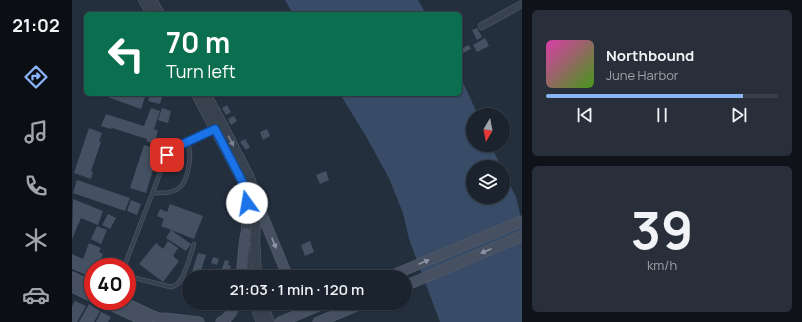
<!DOCTYPE html>
<html lang="en">
<head>
<meta charset="utf-8">
<style>
  body { margin:0; font-family:Manrope,sans-serif; background:#282f3a; color:#f1f3f6; height:100vh; display:flex; flex-direction:column; font-size:15px; white-space:nowrap }
  * { box-sizing:border-box; margin:0 }
  p { font-size:13px; color:#a0a4aa }
  .icon { flex:none; width:22px; height:22px; fill:none; stroke:currentColor; stroke-width:2; stroke-linecap:round; stroke-linejoin:round }
  .map { position:relative; flex:1; overflow:hidden }
  .side { display:flex; flex-direction:column; gap:10px; padding:10px; background:#0f1319; width:280px }
  .side>* { flex:none }
  .guide { position:absolute; left:12px; top:12px; width:378px; height:84px; border-radius:6px; box-shadow:0 1px 3px #0004,0 0 0 1px #39404a; background:#0b6e4f; color:#fff; overflow:hidden }
  .needle { width:26px; rotate:190deg }
  .controls { position:absolute; left:394px; top:108px; display:grid; gap:8px }
  .controls a { display:grid; place-items:center; width:44px; height:44px; border-radius:50%; background:#1b232e; box-shadow:0 1px 3px #0004,0 0 0 1px #39404a; font-size:20px }
  .speed { position:absolute; left:12px; top:258px; display:flex; gap:8px; font-size:20px; font-weight:700; text-align:center }
  .speed>* { display:grid; place-content:center; width:52px; height:52px; border-radius:50%; background:#1b232e; box-shadow:0 1px 3px #0004,0 0 0 1px #39404a; line-height:1 }
  .speed .limit { border:6px solid #d22; background:#fff; color:#111 }
  .pin { position:absolute; display:grid; place-items:center; width:34px; height:34px; color:#fff; margin:-17px; border-radius:8px; box-shadow:0 2px 6px #0006 }
  .me { position:absolute; width:44px; margin:-22px; rotate:347deg; stroke-linejoin:round; filter:drop-shadow(0 0 3px #0008) }
  .turn { display:flex; align-items:center; gap:14px; height:84px; padding:0 16px; font-size:18px }
  .turn .icon { width:52px; height:52px; stroke-width:2.5 }
  .turn b { display:block; font-size:28px; line-height:34px }
  .side .tile { flex:1; display:flex; flex-direction:column; justify-content:center; gap:6px; min-width:0; padding:0 14px; border-radius:6px; background:#282f3a }
  .side .dial { align-items:center; gap:0 }
  .dial b { font-size:52px; line-height:1 }
  .song { display:flex; align-items:center; gap:12px }
  .cover { width:48px; height:48px; border-radius:6px; background:linear-gradient(135deg,hsl(320 70% 55%),hsl(100 70% 35%)) }
  .played { height:4px; border-radius:2px; background:linear-gradient(90deg,#8ab4f8 85%,#39404a 85%) }
  .keys { display:flex; justify-content:space-around; direction:ltr }
  .trip { position:absolute; left:110px; top:270px; width:230px; height:40px; border-radius:20px; background:#1b232e; box-shadow:0 1px 3px #0004,0 0 0 1px #39404a; font-weight:600; line-height:40px; text-align:center }
  main { display:flex; flex:1; min-height:0 }
  .tabs { display:flex; flex-direction:column; width:72px; justify-content:space-around; align-items:center; background:#0b0e12; color:#a0a4aa }
  .tabs .icon { width:28px; height:28px }
  .tabs .on { color:#8ab4f8 }
  .tabs b { font-size:18px; color:#f1f3f6 }
  .map>svg:first-child { display:block }
</style>
</head>
<body>
<main>
<nav class="tabs">
<b>21:02</b>
<svg class="icon on" aria-label="directions" viewBox="0 0 24 24"><path d="M12 3l9 9-9 9-9-9zM9 14v-3h6M13 9l2 2-2 2"/></svg>
<svg class="icon" aria-label="music" viewBox="0 0 24 24"><path d="M9 18V5l10-2v13"/><circle cx="6" cy="18" r="3"/><circle cx="16" cy="16" r="3"/></svg>
<svg class="icon" aria-label="phone" viewBox="0 0 24 24"><path d="M5 4h4l2 5-3 2q2 4 5 5l2-3 5 2v4C11 20 4 13 5 4z"/></svg>
<svg class="icon" aria-label="climate" viewBox="0 0 24 24"><path d="M12 3v18M4 7l16 10M4 17L20 7"/></svg>
<svg class="icon" aria-label="car" viewBox="0 0 24 24"><path d="M5 17H2v-5l4-1 3-4h7l3 4 3 1v5h-3M9 17h6M6 11h13"/><circle cx="7" cy="17" r="2"/><circle cx="17" cy="17" r="2"/></svg>
</nav>
<div class="map">
<svg width="450" height="322" viewBox="0 0 450 322">
  <rect width="100%" height="100%" fill="#242f3e"/>
  <path fill="#394c67" d="M213,0H346L354,14H221Z
    M388,76L406,115H401V145H419L429,167H401V197H431V171L444,197L450,222V322H368L337,239L331,213L317,178L295,138L268,94H388Z"/>
  <path fill="#455162" d="M405,28L410,37L405,40L400,30Z
    M413,38L417,46L405,52L401,45Z
    M397,45L399,49L389,54L388,49Z
    M31,94H74L69,109L30,95Z
    M78,94L90,97L88,104L76,101Z
    M155,105L159,112L154,115L150,108Z
    M79,108L88,111L82,129L86,131L82,144L74,141L75,139L40,128L39,129L29,126L34,114L72,126Z
    M90,108L99,111L96,123L86,120Z
    M162,116L165,121L159,125L156,119Z
    M17,128L30,133L27,141L29,142L19,171L21,172L19,179L2,173Z
    M195,129L198,136L191,140L188,132Z
    M173,139L178,147L174,150L168,142Z
    M72,145L87,150L74,193L58,188Z
    M254,171L257,180L248,184L244,175Z
    M5,180L58,198L53,211L1,193Z
    M1,199L31,211L26,225L9,218L0,239Z
    M59,200L69,204L65,215L55,211Z
    M98,204L131,216L122,239L89,226L92,219L85,216L88,209L95,212Z
    M36,214L44,218L38,229L30,225Z
    M25,226L35,230L29,244L19,239Z
    M99,230L119,244L114,251L94,238Z
    M96,241L106,248L101,256L107,261L91,282L67,264L84,243L91,249Z
    M238,241L242,252L233,256L229,245Z
    M17,243L29,248L27,252L31,254L26,267H21V269H20L17,276L0,269V254L11,259Z
    M126,253L134,255L127,277H125L119,275Z
    M141,257L147,259L145,265L139,263Z
    M153,260L157,261L156,265L159,266L155,277H147Z
    M133,272L143,274L142,277H132Z
    M3,301L14,306L5,322H0V306Z
    M17,304L28,311L22,322H7Z
    M29,312L39,317L36,322H24Z"/>
  <g fill="none" stroke-linecap="round" stroke-linejoin="round">
    <g stroke="#565f6c" stroke-width="4.5">
      <path id="service" d="M81,193C90,193 101,194 108,187C115,182 118,163 118,154C118,150 116,146 116,142
        M52,267L95,155L102,148L143,129
        M55,276L99,287C102,286 105,285 107,282C113,276 119,253 122,244"/>
    </g>
    <g stroke="#565f6c" stroke-width="8">
      <path id="minor" d="M410,26L450,4"/>
    </g>
    <g stroke="#565f6c" stroke-width="10">
      <path id="tertiary" d="M71,0L80,14
        M80,0L88,14
        M124,94L170,181L175,203L174,233V240
        M134,94L151,125L177,176L183,192L185,206L183,240L185,277
        M175,254V277
        M182,303L189,322
        M190,303L198,322"/>
    </g>
    <g stroke="#565f6c" stroke-width="11">
      <path id="secondary" d="M185,210L189,213L192,219L216,277
        M0,277L21,287
        M169,277C171,262 171,248 174,233
        M316,277L450,221
        M333,286L450,236
        M0,287L21,297
        M30,301L75,322
        M49,301L81,316L99,322
        M92,318L127,322
        M149,322C157,318 161,311 164,303
        M208,322L254,303
        M246,322L292,303"/>
    </g>
    <use href="#service" stroke="#38414e" stroke-width="3.5"/>
    <use href="#minor" stroke="#38414e" stroke-width="7"/>
    <use href="#tertiary" stroke="#38414e" stroke-width="9"/>
    <use href="#secondary" stroke="#465061" stroke-width="10"/>
  </g>
  <defs><path id="oneway-solid" d="M-6-.8H1V-3.2L6.5 0L1 3.2V.8H-6Z"/></defs>
  <use fill="#7c8592" href="#oneway-solid" transform="translate(159 141) rotate(63)"/>
  <g fill="#8e96a5">
    <use href="#oneway-solid" transform="translate(202 243) rotate(68)"/>
    <use href="#oneway-solid" transform="translate(414 251) rotate(157)"/>
    <use href="#oneway-solid" transform="translate(352 262) rotate(-23)"/>
  </g>
  <g fill="none" stroke-linecap="round" stroke-linejoin="round">
    <g stroke="#114b97" stroke-width="10">
      <path id="route" d="M95,155L102,148L143,129L170,181L175,203"/>
    </g>
    <use href="#route" stroke="#1a73e8" stroke-width="7"/>
  </g>
</svg>
<div class="controls">
<a><svg class="needle" viewBox="-14 -14 28 28"><path d="M0-13l5 13h-10z" fill="#e53935"/><path d="M0 13l5-13h-10z" fill="#a0a4aa"/></svg></a>
<a><svg class="icon" aria-label="layers" viewBox="0 0 24 24"><path d="M12 4l9 5-9 5-9-5zM3 14l9 5 9-5"/></svg></a>
</div>
<div class="speed"><div class="limit">40</div></div>
<div class="pin" style="left:95px;top:155px;background:#d93025"><svg class="icon" aria-label="arrive" viewBox="0 0 24 24"><path d="M6 21V4h12l-3 4 3 4H6"/></svg></div>
<svg class="me" style="left:175px;top:203px" viewBox="-20 -20 40 40"><circle r="19" fill="#fff"/><path d="M0-13L10 11 0 6-10 11z" fill="#1a73e8"/></svg>
<div class="trip">21:03 · 1 min · 120 m</div>
<div class="guide">
<div class="turn"><svg class="icon" aria-label="left" viewBox="0 0 24 24"><path d="M17 20v-9H6M10 6l-5 5 5 5"/></svg><div><b>70 m</b>Turn left</div></div>
</div>
</div>
<section class="side">
<div class="tile">
<div class="song"><i class="cover"></i><div><b>Northbound</b><p>June Harbor</p></div></div>
<div class="played"></div>
<div class="keys"><svg class="icon" aria-label="previous" viewBox="0 0 24 24"><path d="M18 5L8 12l10 7zM5 5v14"/></svg><svg class="icon" aria-label="pause" viewBox="0 0 24 24"><path d="M8 5v14M16 5v14"/></svg><svg class="icon" aria-label="next" viewBox="0 0 24 24"><path d="M6 5l10 7-10 7zM19 5v14"/></svg></div>
</div>
<div class="tile dial"><b>39</b><p>km/h</p></div>
</section>
</main>
</body>
</html>
